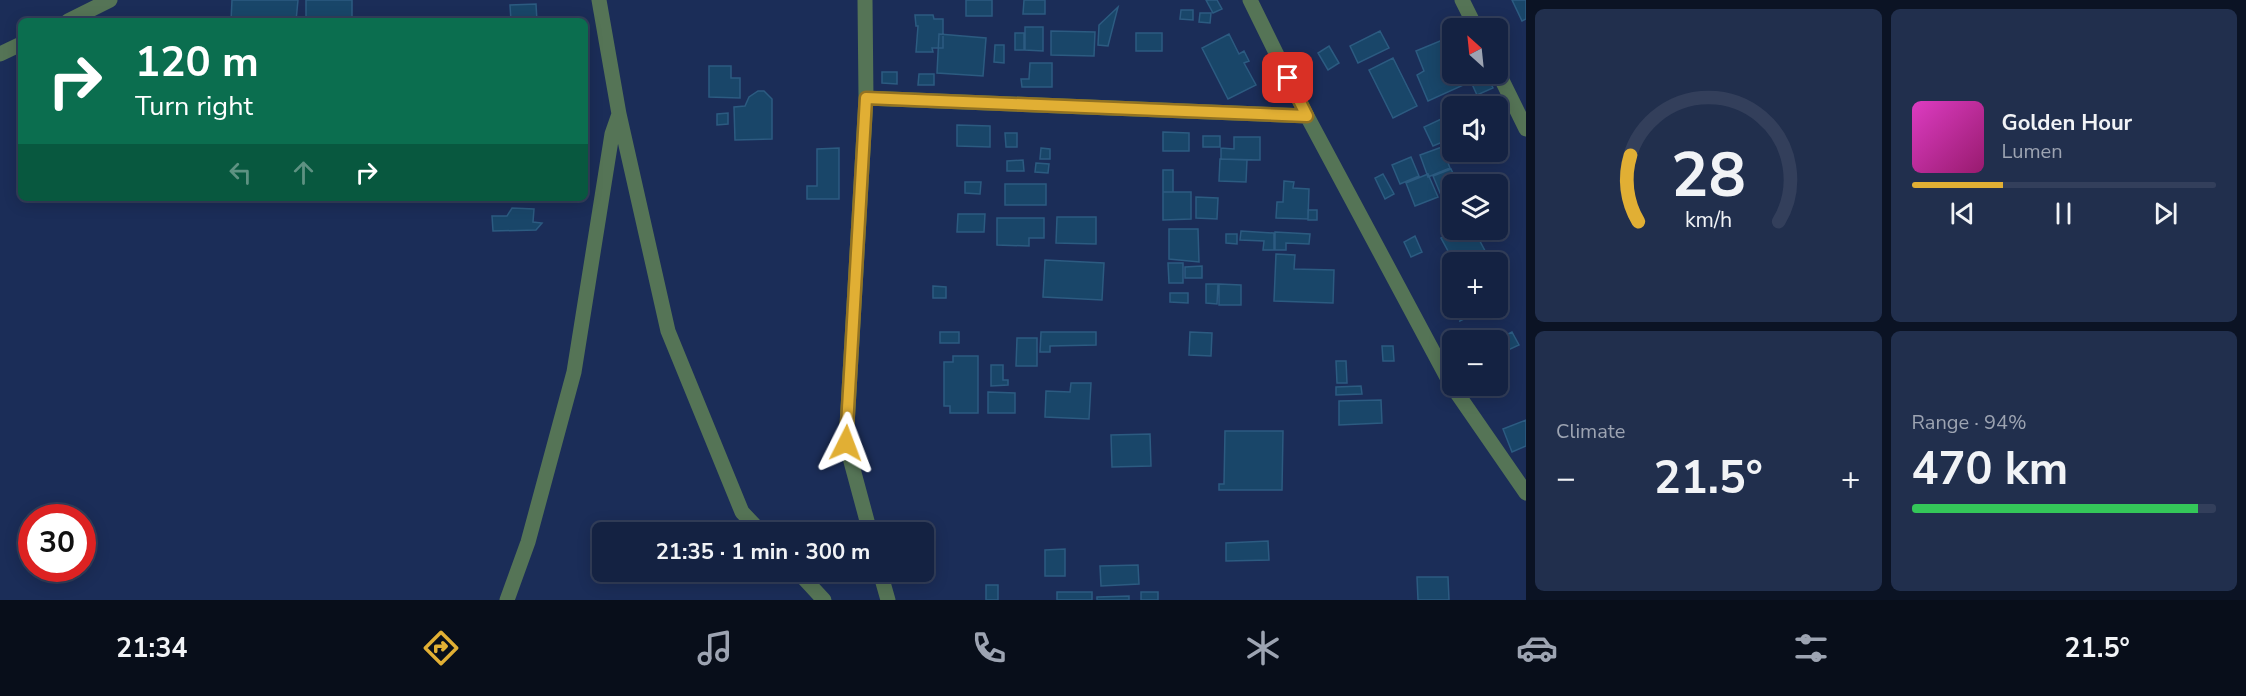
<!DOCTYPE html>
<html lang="en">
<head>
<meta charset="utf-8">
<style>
  body { margin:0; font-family:"Nunito Sans",sans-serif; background:#212f4d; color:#f1f3f6; height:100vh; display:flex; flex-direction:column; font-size:22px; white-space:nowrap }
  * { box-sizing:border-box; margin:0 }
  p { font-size:20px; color:#9da4b2 }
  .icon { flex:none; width:33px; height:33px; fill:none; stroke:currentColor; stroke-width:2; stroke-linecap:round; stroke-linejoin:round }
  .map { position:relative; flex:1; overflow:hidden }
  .panel { display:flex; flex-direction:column; gap:9px; padding:9px; background:#0b1324; width:720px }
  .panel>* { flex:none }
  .top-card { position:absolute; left:18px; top:18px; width:570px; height:183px; border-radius:9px; box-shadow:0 3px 15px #0003,0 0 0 2px #333f5b; background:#0b6e4f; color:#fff; overflow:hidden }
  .needle { width:39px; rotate:333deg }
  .fabs { position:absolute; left:1442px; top:18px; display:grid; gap:12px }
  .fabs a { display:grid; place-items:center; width:66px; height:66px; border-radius:9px; background:#142242; box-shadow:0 3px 15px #0003,0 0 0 2px #333f5b; font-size:30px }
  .speed { position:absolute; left:18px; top:504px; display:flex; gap:12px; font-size:30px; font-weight:700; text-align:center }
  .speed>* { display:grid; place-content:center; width:78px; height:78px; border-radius:50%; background:#142242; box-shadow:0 3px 15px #0003,0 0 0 2px #333f5b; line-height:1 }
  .speed .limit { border:9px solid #d22; background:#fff; color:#111 }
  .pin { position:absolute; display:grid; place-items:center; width:51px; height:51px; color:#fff; margin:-26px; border-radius:12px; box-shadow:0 3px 9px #0006 }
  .me { position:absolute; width:66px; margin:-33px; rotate:3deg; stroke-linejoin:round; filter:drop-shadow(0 0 4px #0008) }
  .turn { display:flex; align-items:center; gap:21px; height:126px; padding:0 18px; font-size:27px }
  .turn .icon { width:78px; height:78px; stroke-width:2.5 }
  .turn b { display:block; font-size:42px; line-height:51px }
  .lanes { display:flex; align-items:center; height:57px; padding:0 18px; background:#0003; justify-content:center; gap:30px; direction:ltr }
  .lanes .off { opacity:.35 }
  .big { font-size:45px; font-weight:700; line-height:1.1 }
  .panel .widget { flex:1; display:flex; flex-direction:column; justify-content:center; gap:9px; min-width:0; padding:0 21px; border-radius:9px; background:#212f4d }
  .panel .dial { align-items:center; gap:0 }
  .dial svg { height:156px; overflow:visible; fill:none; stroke:#333f5b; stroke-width:7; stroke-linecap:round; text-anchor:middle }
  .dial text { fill:#f1f3f6; stroke:none }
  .song { display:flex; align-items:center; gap:18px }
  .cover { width:72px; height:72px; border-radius:9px; background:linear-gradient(135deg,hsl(310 70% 55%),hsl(320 70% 35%)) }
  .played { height:6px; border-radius:3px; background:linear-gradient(90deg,#e1af34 30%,#333f5b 30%) }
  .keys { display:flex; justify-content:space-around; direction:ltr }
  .heat { display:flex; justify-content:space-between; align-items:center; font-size:33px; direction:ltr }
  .charge { height:9px; border-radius:4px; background:linear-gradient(90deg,#34c759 94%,#333f5b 0) }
  .panel .tiles { flex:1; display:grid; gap:9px; grid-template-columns:repeat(2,1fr) }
  .trip { position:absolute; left:592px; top:522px; width:342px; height:60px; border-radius:9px; background:#142242; box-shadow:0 3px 15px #0003,0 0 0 2px #333f5b; font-weight:700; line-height:60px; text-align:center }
  .dock { display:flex; height:96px; justify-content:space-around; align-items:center; background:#080e1a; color:#9da4b2 }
  .dock .icon { width:42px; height:42px }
  .dock .current { color:#e1af34 }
  .dock b { font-size:27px; color:#f1f3f6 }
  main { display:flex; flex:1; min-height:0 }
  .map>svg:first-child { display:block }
</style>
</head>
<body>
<main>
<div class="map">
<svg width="1526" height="600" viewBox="0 0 1526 600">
  <rect width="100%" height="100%" fill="#1b2d58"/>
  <path fill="#194669" stroke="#2c5b81" stroke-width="1.5" d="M232,0H298L296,21H231Z
    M306,0H352V21H306Z
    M966,0H992V16H966Z
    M1024,0H1045V14H1023Z
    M1206,0H1217L1222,9L1213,13Z
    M1512,0H1526V19L1522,21Z
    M536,4L537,21H511L510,5Z
    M1118,7L1108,46L1098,45L1099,25Z
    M1181,10H1193V20L1180,19Z
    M1200,13H1211L1210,23L1199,22Z
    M915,15H933L934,19H943V48H932L933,52H916L918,26H916Z
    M1025,27H1043V51L1025,50Z
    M1051,31L1095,32L1094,56L1051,55Z
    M1380,31L1389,48L1358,63L1350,46Z
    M1015,33H1024V50H1015Z
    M1136,33H1162V51H1136Z
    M939,34L986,38L983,76L937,73Z
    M1229,34L1239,54L1244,51L1249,61L1244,63L1256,85L1228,99L1202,48Z
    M1452,36V74H1477L1479,78L1428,101L1417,75L1424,71L1416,51Z
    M995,45H1004V63L994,62Z
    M1329,46L1339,63L1328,70L1318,53Z
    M1393,58L1417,106L1393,118L1369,70Z
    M1030,63H1052V87H1022L1021,79H1029Z
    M709,66H731V78H740V98L709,97Z
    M882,72H897V84L882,83Z
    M919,74H934V85H918Z
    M1487,76L1493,88L1477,95L1472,84Z
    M758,91H764L772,99V139L735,140L734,107L745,106L749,97Z
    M728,113V124L717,125V114Z
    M1452,114V138L1433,146L1424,127Z
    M957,125L990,126V147L957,146Z
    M1163,132L1189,133V151H1163Z
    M1005,133H1017V147H1006Z
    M1203,136H1220V147H1203Z
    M1234,137H1260V160L1221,159V148L1234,149Z
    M1452,143V152H1462L1464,158L1454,162L1447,145Z
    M1442,147L1450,168L1428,177L1420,155Z
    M839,148V199H807V186H817V149Z
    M1041,148L1050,149V159H1040Z
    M1411,157L1419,176L1400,184L1392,165Z
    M1220,159L1247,160L1246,182L1219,181Z
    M1023,160L1024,171H1007V161Z
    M1036,163L1049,164L1048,173L1035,172Z
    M1451,169L1458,184H1452V197L1443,200L1433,176Z
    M1163,170H1173V192H1163Z
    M1383,174L1394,194L1385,199L1375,178Z
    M1428,174L1438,197L1415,206L1406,183Z
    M1284,181L1294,182L1293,188L1309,189L1308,219L1276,218L1277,202H1283Z
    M965,182H981L980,194L965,193Z
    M1005,184H1046V205H1005Z
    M1163,192H1191V219L1163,220Z
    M1196,197L1218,198L1217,219L1196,218Z
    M512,208L534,209L533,222L542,223L536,230L493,231L492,216H507Z
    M1308,210H1317V220H1308Z
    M958,214H985L984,232H957Z
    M1057,217H1096V244L1056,243Z
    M997,218H1044V238H1029V246L997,245Z
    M1169,229H1198L1199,262L1169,259Z
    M1458,230H1474L1491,262H1454L1441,238Z
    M1241,231L1274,233V250H1263L1264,241L1240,240Z
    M1275,232L1310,234L1309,244L1286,243V250H1275Z
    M1226,234H1237V244L1226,243Z
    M1415,236L1422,252L1411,257L1404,242Z
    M1276,254L1295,255L1294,269L1334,270L1333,303L1274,301Z
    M1045,260L1104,263L1102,300L1043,297Z
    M1168,263H1183V283H1169Z
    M1202,266V278H1185V267Z
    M1497,278L1506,297L1497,302Z
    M1206,284H1218L1217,304L1206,303Z
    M1219,284L1241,285V305H1219Z
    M933,286L946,287V298H933Z
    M1170,293H1188V303L1170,302Z
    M1462,308H1486L1460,321Z
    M940,332H959V343H940Z
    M1041,332H1096V345L1050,346V352H1040Z
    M1190,332L1212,333L1211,356L1189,355Z
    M1512,332L1519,345L1506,351L1500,338Z
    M1017,338H1037V366H1016Z
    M1382,346H1393L1394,361H1383Z
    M953,356H978V413H950V406H944V362H953Z
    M1336,361H1346L1347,383H1337Z
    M991,365H1003V380H1008V385L991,386Z
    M1071,383H1091L1089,419L1045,417L1046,391L1070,392Z
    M1361,386L1362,394L1336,395V387Z
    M988,392L1015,393V413H988Z
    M1381,400L1382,423L1339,425V401Z
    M1526,420V446L1512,452L1503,429Z
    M1225,431H1283L1282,490H1219V484H1224Z
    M1150,434L1151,466L1112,467L1111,435Z
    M1268,541L1269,560L1226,561V543Z
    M1065,549V576H1045V550Z
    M1138,565L1139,584L1101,586L1100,566Z
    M1417,577H1448L1449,600H1418Z
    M986,585H998V600H986Z
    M1057,592H1092V600H1057Z
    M1141,592H1158V600H1141Z
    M1129,596V600H1097V597Z"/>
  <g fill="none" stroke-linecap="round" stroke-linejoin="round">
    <path stroke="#557456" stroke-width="15" d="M865,0L866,98L846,443L870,532
      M1250,0L1307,116L1450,383L1526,493
      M1462,0L1476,28
      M1497,70L1526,129
      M866,98L1307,116
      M619,114L668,331L742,512L761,532
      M798,572L824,600
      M880,572L888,600
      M507,600L528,542L574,372L612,134L619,114L599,0"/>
    <path stroke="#557456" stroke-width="15" d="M68,21L110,0
      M0,54L21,44"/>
  </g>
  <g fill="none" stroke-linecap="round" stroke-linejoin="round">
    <g stroke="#927222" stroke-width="15">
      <path id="route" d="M846,443L866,98L1307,116L1288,78"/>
    </g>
    <use href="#route" stroke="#e1af34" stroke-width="10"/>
  </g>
</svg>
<div class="fabs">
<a><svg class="needle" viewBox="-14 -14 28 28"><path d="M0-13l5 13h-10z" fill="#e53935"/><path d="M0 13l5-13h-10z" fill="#9da4b2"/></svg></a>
<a><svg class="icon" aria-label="sound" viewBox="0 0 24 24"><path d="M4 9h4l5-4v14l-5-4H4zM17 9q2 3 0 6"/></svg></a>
<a><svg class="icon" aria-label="layers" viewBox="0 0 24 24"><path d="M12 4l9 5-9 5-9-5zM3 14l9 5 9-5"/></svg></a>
<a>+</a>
<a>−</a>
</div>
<div class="speed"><div class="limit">30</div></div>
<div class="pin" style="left:1288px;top:78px;background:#d93025"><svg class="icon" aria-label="arrive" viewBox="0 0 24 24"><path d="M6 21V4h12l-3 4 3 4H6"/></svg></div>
<svg class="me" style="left:846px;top:443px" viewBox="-20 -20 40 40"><path d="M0-17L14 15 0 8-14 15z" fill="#e1af34" stroke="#fff" stroke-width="4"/></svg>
<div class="trip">21:35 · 1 min · 300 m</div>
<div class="top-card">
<div class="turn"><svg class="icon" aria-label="right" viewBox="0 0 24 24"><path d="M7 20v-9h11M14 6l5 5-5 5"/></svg><div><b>120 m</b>Turn right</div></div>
<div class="lanes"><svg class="icon off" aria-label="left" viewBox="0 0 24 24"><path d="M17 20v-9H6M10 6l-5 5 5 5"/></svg><svg class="icon off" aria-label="ahead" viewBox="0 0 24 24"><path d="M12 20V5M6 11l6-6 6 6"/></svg><svg class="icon" aria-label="right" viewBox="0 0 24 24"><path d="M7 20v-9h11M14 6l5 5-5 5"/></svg></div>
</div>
</div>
<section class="panel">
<div class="tiles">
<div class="widget dial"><svg viewBox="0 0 100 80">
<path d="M14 69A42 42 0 1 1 86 69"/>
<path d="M14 69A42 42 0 0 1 10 35" stroke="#e1af34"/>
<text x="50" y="56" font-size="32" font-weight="700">28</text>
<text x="50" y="72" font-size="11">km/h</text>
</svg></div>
<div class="widget">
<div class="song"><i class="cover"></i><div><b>Golden Hour</b><p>Lumen</p></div></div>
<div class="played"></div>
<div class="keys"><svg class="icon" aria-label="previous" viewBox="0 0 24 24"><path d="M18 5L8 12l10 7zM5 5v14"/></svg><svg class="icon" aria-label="pause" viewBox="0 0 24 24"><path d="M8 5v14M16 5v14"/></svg><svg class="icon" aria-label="next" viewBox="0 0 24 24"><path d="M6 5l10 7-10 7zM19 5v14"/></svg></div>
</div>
<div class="widget"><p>Climate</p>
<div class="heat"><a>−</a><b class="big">21.5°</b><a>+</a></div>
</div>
<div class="widget"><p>Range · 94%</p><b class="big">470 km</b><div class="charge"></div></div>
</div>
</section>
</main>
<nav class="dock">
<b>21:34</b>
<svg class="icon current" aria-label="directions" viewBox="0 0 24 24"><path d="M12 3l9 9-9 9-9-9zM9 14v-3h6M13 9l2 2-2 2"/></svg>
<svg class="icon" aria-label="music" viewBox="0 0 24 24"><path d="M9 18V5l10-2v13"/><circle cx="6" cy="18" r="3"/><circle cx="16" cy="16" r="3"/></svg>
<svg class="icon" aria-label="phone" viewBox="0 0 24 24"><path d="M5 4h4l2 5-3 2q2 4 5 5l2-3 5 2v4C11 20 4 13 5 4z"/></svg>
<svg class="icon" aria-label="climate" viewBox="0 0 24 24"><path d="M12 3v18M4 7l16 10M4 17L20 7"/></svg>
<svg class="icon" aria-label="car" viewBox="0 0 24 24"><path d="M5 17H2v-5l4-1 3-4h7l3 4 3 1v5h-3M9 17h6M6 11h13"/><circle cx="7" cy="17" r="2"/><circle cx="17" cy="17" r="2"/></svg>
<svg class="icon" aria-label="filters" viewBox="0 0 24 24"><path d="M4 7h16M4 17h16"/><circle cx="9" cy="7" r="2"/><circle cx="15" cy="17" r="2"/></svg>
<b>21.5°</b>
</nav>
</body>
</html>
